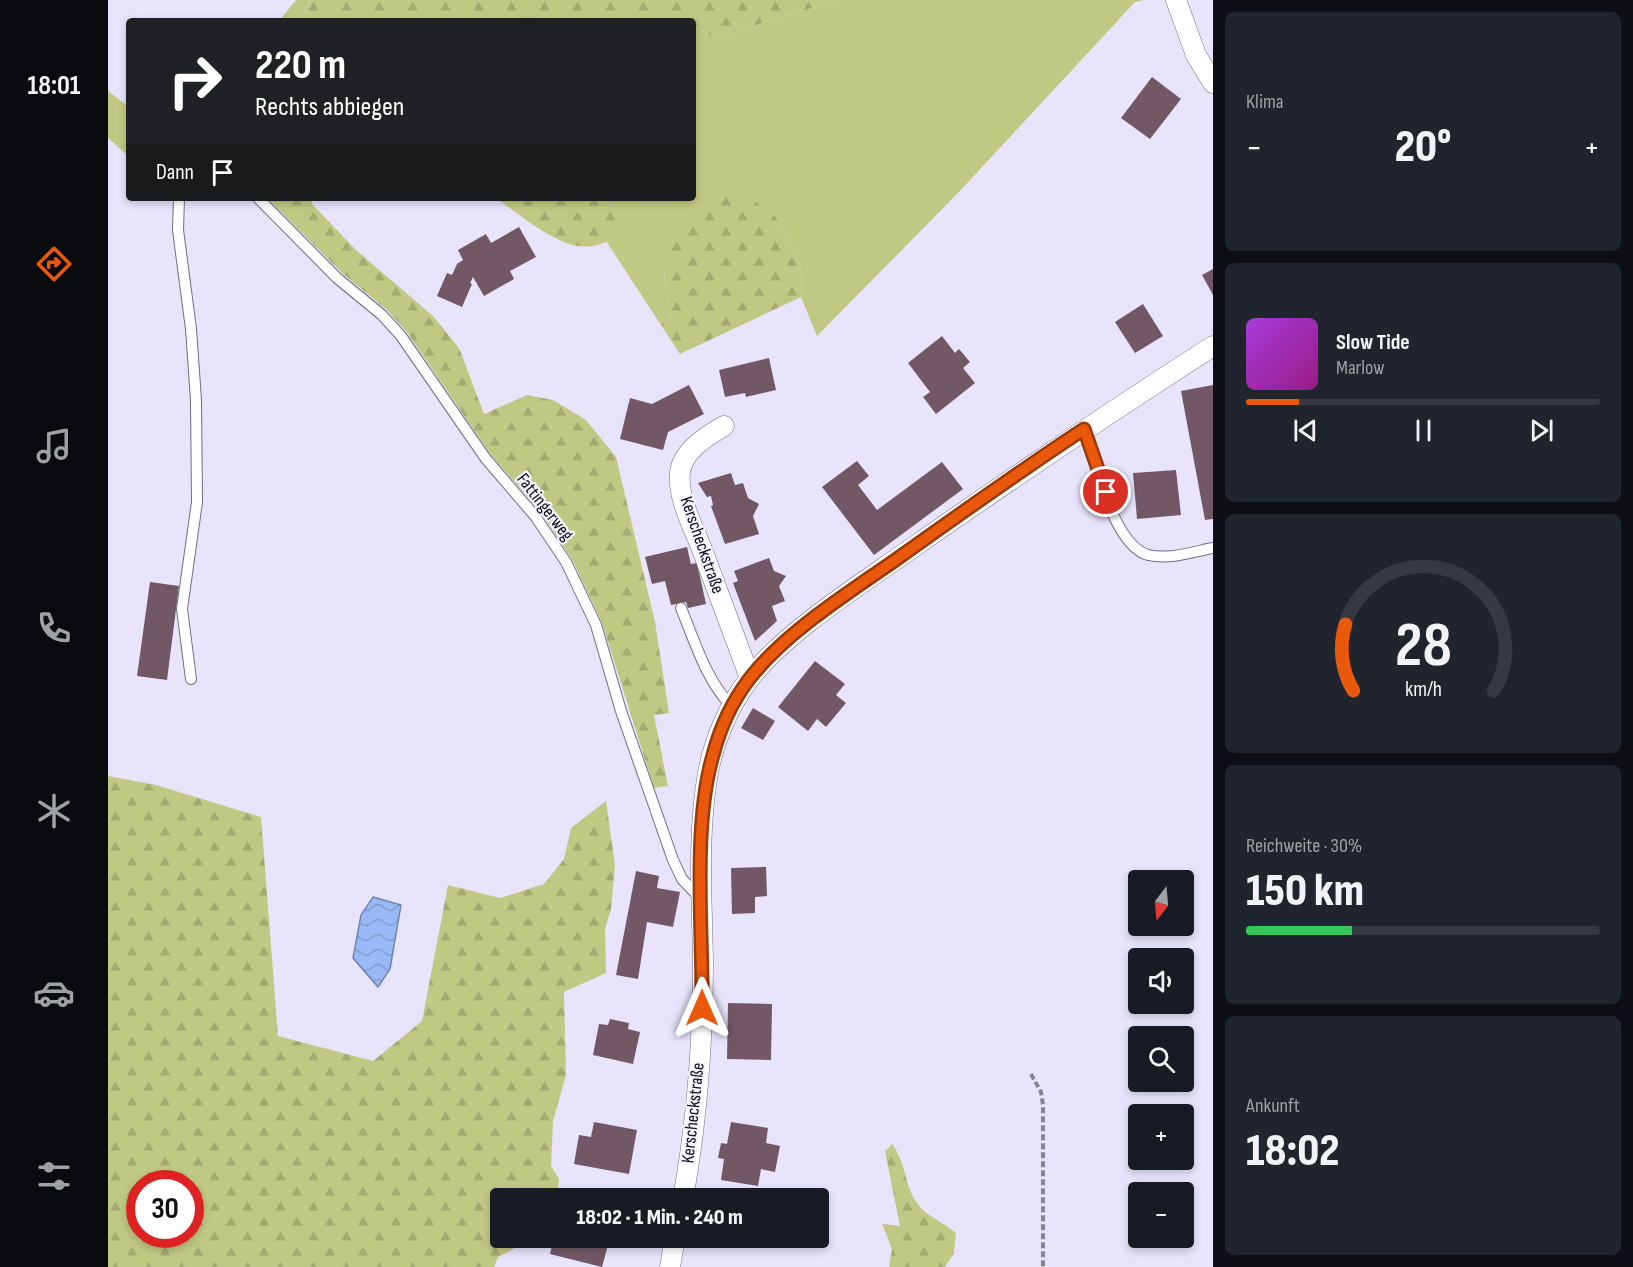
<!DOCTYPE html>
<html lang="de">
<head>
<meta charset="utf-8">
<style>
  body { margin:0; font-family:"Sofia Sans Condensed",sans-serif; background:#20242c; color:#f1f3f6; height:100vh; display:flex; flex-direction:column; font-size:22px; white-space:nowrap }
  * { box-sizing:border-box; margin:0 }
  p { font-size:20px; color:#9ea1a6 }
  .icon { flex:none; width:33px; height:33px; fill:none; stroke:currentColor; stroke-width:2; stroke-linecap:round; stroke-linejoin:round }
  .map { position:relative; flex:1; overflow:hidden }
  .sheet { display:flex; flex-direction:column; gap:12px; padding:12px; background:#0d0f14; width:420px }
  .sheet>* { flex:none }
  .banner { position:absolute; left:18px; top:18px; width:570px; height:183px; border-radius:6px; box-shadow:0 3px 9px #0003; background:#202124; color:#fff; overflow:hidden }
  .needle { width:39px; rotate:196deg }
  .buttons { position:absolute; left:1020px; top:870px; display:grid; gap:12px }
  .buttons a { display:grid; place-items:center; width:66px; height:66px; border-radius:6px; background:#171b24; box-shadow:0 3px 9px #0003; font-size:30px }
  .speed { position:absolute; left:18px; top:1170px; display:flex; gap:12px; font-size:30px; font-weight:700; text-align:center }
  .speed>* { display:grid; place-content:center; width:78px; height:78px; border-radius:50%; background:#171b24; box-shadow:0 3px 9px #0003; line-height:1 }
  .speed .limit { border:9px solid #d22; background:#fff; color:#111 }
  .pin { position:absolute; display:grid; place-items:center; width:51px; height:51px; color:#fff; margin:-26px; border:3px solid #fff; border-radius:50%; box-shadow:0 2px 6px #0007 }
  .me { position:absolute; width:66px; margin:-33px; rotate:0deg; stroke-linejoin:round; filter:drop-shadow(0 0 4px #0008) }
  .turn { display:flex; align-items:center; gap:21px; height:126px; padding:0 30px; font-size:27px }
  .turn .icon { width:78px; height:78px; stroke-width:2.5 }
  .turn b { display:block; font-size:42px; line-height:51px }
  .then { display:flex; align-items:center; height:57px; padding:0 30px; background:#0003; gap:12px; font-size:22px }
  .big { font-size:45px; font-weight:800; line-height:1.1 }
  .sheet .card { flex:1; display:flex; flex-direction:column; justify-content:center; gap:9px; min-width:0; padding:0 21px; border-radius:9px; background:#20242c }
  .sheet .dial { align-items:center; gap:0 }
  .dial svg { height:156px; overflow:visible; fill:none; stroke:#363941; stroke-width:7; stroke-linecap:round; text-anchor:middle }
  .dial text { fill:#f1f3f6; stroke:none }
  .song { display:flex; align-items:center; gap:18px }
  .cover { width:72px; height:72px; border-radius:9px; background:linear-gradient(135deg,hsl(280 70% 55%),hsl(310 70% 35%)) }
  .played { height:6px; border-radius:3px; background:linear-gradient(90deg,#ea580c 15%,#363941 15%) }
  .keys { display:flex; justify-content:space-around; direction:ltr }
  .heat { display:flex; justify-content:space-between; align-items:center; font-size:33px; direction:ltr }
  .charge { height:9px; border-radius:4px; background:linear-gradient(90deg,#34c759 30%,#363941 0) }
  .trip { position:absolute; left:382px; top:1188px; width:339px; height:60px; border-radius:6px; background:#171b24; box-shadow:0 3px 9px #0003; font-weight:800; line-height:60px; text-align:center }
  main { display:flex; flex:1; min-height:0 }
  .tab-bar { display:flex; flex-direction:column; width:108px; justify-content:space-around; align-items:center; background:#090b0e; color:#9ea1a6 }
  .tab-bar .icon { width:42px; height:42px }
  .tab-bar .current { color:#ea580c }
  .tab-bar b { font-size:27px; color:#f1f3f6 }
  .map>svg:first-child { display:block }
</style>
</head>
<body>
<main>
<nav class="tab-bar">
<b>18:01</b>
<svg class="icon current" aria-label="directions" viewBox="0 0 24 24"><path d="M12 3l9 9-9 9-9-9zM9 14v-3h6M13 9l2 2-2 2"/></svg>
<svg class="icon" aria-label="music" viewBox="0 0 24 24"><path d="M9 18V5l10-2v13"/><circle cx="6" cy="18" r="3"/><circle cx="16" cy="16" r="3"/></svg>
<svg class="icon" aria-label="phone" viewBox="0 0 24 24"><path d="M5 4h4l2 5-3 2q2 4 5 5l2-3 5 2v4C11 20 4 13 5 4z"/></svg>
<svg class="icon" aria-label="climate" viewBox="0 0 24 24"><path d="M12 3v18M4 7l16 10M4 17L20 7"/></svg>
<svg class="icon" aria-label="car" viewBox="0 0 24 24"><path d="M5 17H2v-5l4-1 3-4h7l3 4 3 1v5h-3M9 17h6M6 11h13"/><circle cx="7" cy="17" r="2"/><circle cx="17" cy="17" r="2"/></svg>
<svg class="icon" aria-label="filters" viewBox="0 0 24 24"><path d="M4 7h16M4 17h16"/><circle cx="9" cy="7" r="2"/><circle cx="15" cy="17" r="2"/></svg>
</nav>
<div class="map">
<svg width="1105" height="1267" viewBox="0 0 1105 1267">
  <defs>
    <pattern id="forest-firs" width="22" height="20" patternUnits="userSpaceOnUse" patternTransform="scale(1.5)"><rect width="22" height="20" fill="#c0c984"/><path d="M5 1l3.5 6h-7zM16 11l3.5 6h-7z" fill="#a4ab71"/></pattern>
    <pattern id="water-waves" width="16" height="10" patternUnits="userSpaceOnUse" patternTransform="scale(1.5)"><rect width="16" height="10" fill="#98b9f5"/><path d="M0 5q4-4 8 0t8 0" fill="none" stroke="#829ed1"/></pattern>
  </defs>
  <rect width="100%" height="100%" fill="#e7e4fc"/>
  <path fill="#c0c984" d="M188,0H203L193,21H171Z
    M733,0H1036L1027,2L851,192L709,336L693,297L694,268L668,217L556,275L564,315L553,325L498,241L505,237L501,206L492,198H585V27L611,39L665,19Z
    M0,91L21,107V157L0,138Z"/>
  <path fill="url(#forest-firs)" fill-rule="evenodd" d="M203,0H733L665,19L611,39L585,27V21H193Z
    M618,193L640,196L668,217L694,268L693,297L572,354L553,325L564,315C560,294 550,261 561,241C569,226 603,204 618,193Z
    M159,198H203L204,204L248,250L325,316L351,348L376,414L419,395L445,400L478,420L508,457L547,622L561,713L546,715L560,786L546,788L494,623L464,559L432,512L383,455L298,331L279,310L234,273Z
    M388,198H492C535,234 490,255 458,243C433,233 410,214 388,198Z
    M0,776L48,785L153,817L170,1036L265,1061L314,1021L340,885L392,898L436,884L456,859L463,828L498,801L507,865L503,909L497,929L498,973L456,992L458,1075L445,1121L443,1166L451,1179L449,1198H393V1238H426L390,1257L386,1267H0ZM32,1184H82V1234H32Z
    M784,1144C799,1163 796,1190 813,1208C820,1216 839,1225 848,1233L846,1253L837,1267H781L784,1249L774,1224L792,1226L777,1151Z"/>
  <path fill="url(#water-waves)" stroke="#6f85b2" stroke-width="1.5" d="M265,897L293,905L282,969L270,987L245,958L253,915Z"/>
  <path fill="#725864" d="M1044,77L1073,99L1042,139L1013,118Z
    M411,227L428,257L402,271L406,279L376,296L365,277L362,283L364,284L354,307L329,296L339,273L344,275L349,264L355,260L350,250L378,234L383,243Z
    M1105,269V295L1094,275Z
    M1035,304L1055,336L1027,353L1007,322Z
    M834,336L847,353L851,349L862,362L855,368L867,383L828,414L815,397L822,392L800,363Z
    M661,358L668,390L638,397L637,393L617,397L611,370Z
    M581,385L596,414L560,432L555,450L512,439L522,398L544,404Z
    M1105,385V519L1097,520L1073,391Z
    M749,461L761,476L750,485L769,510L834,462L855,489L766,555L714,487Z
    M1068,470L1073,515L1029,519L1025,473Z
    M623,473L627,485L635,483L640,498L651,504L645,516L651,534L617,544L603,506L605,505L603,496L599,497L590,483Z
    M579,547L583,564L589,563L598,604L580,608L578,602L563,605L557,581L544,584L537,557Z
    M661,558L666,571L678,576L671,586L677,601L664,606L669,621L647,641L625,583L630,581L626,571Z
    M42,582L71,586L59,680L29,676Z
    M707,661L737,684L728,695L738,703L718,727L709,719L700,731L670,707Z
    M645,708L667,721L655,740L633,728Z
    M658,867L659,896L647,897V913L624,914L623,868Z
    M528,871L551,876L549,888L572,892L565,927L539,922L530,979L508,975Z
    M620,1003L664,1004L663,1060L619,1059Z
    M502,1019L521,1023L520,1029L532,1032L525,1064L485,1055L491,1024L500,1025Z
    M486,1122L529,1130L521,1174L466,1164L471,1135L483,1137Z
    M623,1122L660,1128L658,1143L672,1146L667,1172L653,1169L650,1186L613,1180L616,1159L610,1158L613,1143L619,1144Z
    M446,1238H502L494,1267L442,1254Z"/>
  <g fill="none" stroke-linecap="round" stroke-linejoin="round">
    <g stroke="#706c86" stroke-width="12">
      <path id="service" d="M71,198L70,230L83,329L88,400L89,502L74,609L83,679
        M150,198L229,278L274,315L293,336L378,459L427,516L458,562L488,625L513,711L565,860L574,879L593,899
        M976,429C987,461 1005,545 1040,555C1061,560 1085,552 1105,548
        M573,608C587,642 598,680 624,707"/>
    </g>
    <g stroke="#706c86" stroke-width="21">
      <path id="minor" d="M1068,0L1088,55L1105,83
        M616,426C599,436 575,450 572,472C569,498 586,528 595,552C611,594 626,636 642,678
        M575,1198C589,1121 595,1040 595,961C594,900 589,835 600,773C606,740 621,705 642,678C678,632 749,587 797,553C898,482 1001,413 1105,346
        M562,1267L567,1238"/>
    </g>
    <path stroke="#868395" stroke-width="4" stroke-dasharray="6 3" stroke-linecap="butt" d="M923,1074L933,1092L935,1105V1267"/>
    <use href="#service" stroke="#fff" stroke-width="10"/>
    <use href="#minor" stroke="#fff" stroke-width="20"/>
  </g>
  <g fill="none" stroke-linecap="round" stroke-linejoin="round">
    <g stroke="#983908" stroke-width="15">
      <path id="route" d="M594,1008C595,931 584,827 605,755C612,728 625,700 642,678C677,633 740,593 786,561C849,516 912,471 976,429L998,492"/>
    </g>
    <use href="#route" stroke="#ea580c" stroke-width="10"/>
  </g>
  <g text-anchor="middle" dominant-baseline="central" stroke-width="4.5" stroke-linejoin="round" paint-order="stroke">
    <g font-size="18" fill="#0e0c16" stroke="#f4f3ff">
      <text transform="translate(437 507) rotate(52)">Fattingerweg</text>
      <text transform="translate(594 545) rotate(71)">Kerscheckstraße</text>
      <text transform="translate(585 1113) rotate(-84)">Kerscheckstraße</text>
    </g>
  </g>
</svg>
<div class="buttons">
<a><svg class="needle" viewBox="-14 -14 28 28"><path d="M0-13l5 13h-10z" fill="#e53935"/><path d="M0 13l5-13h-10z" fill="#9ea1a6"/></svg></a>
<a><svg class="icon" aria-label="sound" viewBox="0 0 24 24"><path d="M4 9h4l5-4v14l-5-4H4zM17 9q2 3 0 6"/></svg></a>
<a><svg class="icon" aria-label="search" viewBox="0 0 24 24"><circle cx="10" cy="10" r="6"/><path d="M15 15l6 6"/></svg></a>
<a>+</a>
<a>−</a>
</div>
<div class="speed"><div class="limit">30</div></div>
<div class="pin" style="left:998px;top:492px;background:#d93025"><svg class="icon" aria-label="arrive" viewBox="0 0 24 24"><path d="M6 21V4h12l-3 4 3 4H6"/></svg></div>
<svg class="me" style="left:594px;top:1008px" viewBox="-20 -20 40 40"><path d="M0-17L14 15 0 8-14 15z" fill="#ea580c" stroke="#fff" stroke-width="4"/></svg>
<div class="trip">18:02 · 1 Min. · 240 m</div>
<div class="banner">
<div class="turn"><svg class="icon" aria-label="right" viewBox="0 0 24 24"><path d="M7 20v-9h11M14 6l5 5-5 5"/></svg><div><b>220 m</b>Rechts abbiegen</div></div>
<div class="then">Dann<svg class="icon" aria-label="arrive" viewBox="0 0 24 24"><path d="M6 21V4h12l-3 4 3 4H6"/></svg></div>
</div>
</div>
<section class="sheet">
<div class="card"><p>Klima</p>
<div class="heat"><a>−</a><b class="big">20°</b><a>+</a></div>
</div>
<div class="card">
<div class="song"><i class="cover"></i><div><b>Slow Tide</b><p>Marlow</p></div></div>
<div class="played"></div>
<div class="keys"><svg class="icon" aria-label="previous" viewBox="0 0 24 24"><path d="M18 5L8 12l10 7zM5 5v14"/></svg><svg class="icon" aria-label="pause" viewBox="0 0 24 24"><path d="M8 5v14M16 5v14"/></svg><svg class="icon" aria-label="next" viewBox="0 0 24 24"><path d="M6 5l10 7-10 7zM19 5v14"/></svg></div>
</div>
<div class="card dial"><svg viewBox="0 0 100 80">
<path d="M14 69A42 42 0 1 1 86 69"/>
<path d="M14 69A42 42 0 0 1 10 35" stroke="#ea580c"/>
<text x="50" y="56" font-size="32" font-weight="700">28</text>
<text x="50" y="72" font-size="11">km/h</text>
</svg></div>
<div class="card"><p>Reichweite · 30%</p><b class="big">150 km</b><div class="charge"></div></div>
<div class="card"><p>Ankunft</p><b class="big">18:02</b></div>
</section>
</main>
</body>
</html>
